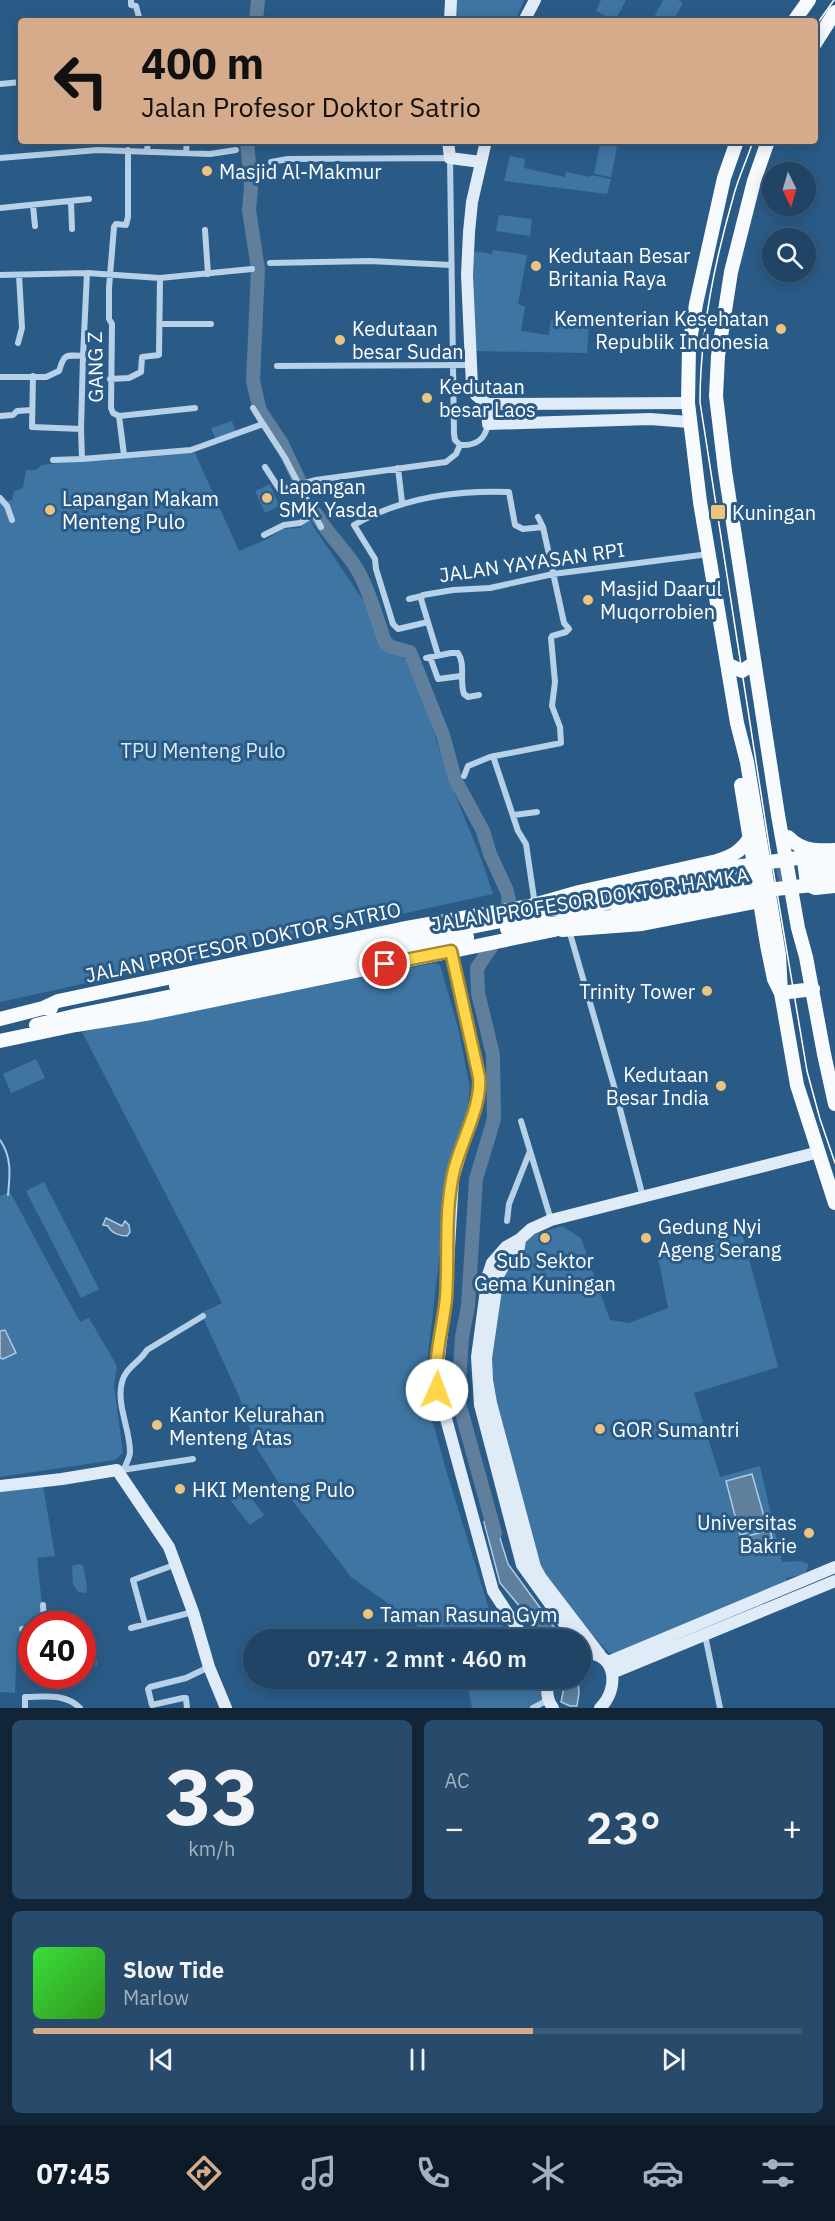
<!DOCTYPE html>
<html lang="id">
<head>
<meta charset="utf-8">
<style>
  body { margin:0; font-family:"IBM Plex Sans",sans-serif; background:#284b6b; color:#f1f3f6; height:100vh; display:flex; flex-direction:column; font-size:22px; white-space:nowrap }
  * { box-sizing:border-box; margin:0 }
  p { font-size:20px; color:#a2b0bf }
  .icon { flex:none; width:33px; height:33px; fill:none; stroke:currentColor; stroke-width:2; stroke-linecap:round; stroke-linejoin:round }
  .map { position:relative; height:1708px; overflow:hidden }
  .details { display:flex; flex-direction:column; gap:12px; padding:12px; background:#122538; flex:1 }
  .details>* { flex:none }
  .hud { position:absolute; left:18px; top:18px; width:800px; height:126px; border-radius:6px; box-shadow:0 3px 15px #0003,0 0 0 2px #3d5c79; background:#d6ab8b; color:#111; overflow:hidden }
  .needle { width:39px; rotate:175deg }
  .tools { position:absolute; left:762px; top:162px; display:grid; gap:12px }
  .tools a { display:grid; place-items:center; width:54px; height:54px; border-radius:50%; background:#204465; box-shadow:0 3px 15px #0003,0 0 0 2px #3d5c79; font-size:30px }
  .speed { position:absolute; left:18px; top:1611px; display:flex; gap:12px; font-size:30px; font-weight:700; text-align:center }
  .speed>* { display:grid; place-content:center; width:78px; height:78px; border-radius:50%; background:#204465; box-shadow:0 3px 15px #0003,0 0 0 2px #3d5c79; line-height:1 }
  .speed .limit { border:9px solid #d22; background:#fff; color:#111 }
  .pin { position:absolute; display:grid; place-items:center; width:51px; height:51px; color:#fff; margin:-26px; border:3px solid #fff; border-radius:50%; box-shadow:0 2px 6px #0007 }
  .me { position:absolute; width:66px; margin:-33px; rotate:2deg; stroke-linejoin:round; filter:drop-shadow(0 0 4px #0008) }
  .turn { display:flex; align-items:center; gap:21px; height:126px; padding:0 24px; font-size:27px }
  .turn .icon { width:78px; height:78px; stroke-width:2.5 }
  .turn b { display:block; font-size:42px; line-height:51px }
  .big { font-size:45px; font-weight:600; line-height:1.1 }
  .details .tile { flex:1; display:flex; flex-direction:column; justify-content:center; gap:9px; min-width:0; padding:0 21px; border-radius:9px; background:#284b6b }
  .details .dial { align-items:center; gap:0 }
  .dial b { font-size:78px; line-height:1 }
  .song { display:flex; align-items:center; gap:18px }
  .cover { width:72px; height:72px; border-radius:9px; background:linear-gradient(135deg,hsl(120 70% 55%),hsl(110 70% 35%)) }
  .played { height:6px; border-radius:3px; background:linear-gradient(90deg,#d6ab8b 65%,#3d5c79 65%) }
  .keys { display:flex; justify-content:space-around; direction:ltr }
  .heat { display:flex; justify-content:space-between; align-items:center; font-size:33px; direction:ltr }
  .details .tiles { flex:1; display:grid; gap:12px; grid-template-columns:1fr 1fr }
  .tile:last-child { grid-column:span 2 }
  .trip { position:absolute; left:243px; top:1629px; width:348px; height:60px; border-radius:30px; background:#204465; box-shadow:0 3px 15px #0003,0 0 0 2px #3d5c79; font-weight:600; line-height:60px; text-align:center }
  .tabs { display:flex; height:96px; justify-content:space-around; align-items:center; background:#0d1b28; color:#a2b0bf }
  .tabs .icon { width:42px; height:42px }
  .tabs .selected { color:#d6ab8b }
  .tabs b { font-size:27px; color:#f1f3f6 }
  .map>svg:first-child { display:block }
</style>
</head>
<body>
<div class="map">
<svg width="835" height="1708" viewBox="0 0 835 1708">
  <rect width="100%" height="100%" fill="#2a5b87"/>
  <path fill="#3f75a3" d="M454,0H524L515,21H453Z
    M601,0H626L615,21L596,11Z
    M663,0H678L683,3L673,21H652Z
    M600,144L617,147L611,177L594,174Z
    M510,156L525,159L524,168L565,177L566,172L590,177L591,175L611,179L607,194L504,181Z
    M499,215L532,219L530,236L496,231Z
    M493,250L527,255L518,304L525,307L521,331L549,335L551,319L589,324L587,353L474,351L473,251L492,254Z
    M232,421L236,432L216,440L211,428Z
    M195,453L239,551L265,540L283,529L300,528L310,519L313,526L367,606L382,647L411,662L449,779L482,861L493,894L0,1002V502L12,500L14,491L23,488L26,470H36L42,465L124,455Z
    M270,484L279,506L265,513L255,491Z
    M435,963L440,965L459,1031L470,1088L468,1107L450,1166L426,1372L427,1401L446,1470L489,1609L513,1639H432L403,1614L351,1577L278,1482L256,1447L239,1396L201,1313L222,1303L82,1032Z
    M36,1059L45,1078L11,1093L3,1074Z
    M44,1182L99,1289L81,1298L26,1191Z
    M10,1192L80,1322L89,1318L117,1366L114,1385L123,1453L115,1460L0,1477V1196Z
    M562,1226L581,1238L610,1320L629,1323L668,1308L658,1257L742,1233L778,1367L694,1393L720,1477L760,1466L782,1562L799,1561L809,1564L805,1574L786,1578L787,1584L616,1655L609,1653L533,1571L485,1390L506,1259L532,1235Z
    M43,1486L55,1556L37,1558L44,1624H32L31,1637L17,1638L15,1693L0,1692V1491Z
    M245,1490L264,1515L250,1525L231,1501Z
    M78,1564L83,1565L87,1586L86,1593L78,1592L73,1584L72,1566Z
    M82,1633L93,1634C95,1643 98,1658 97,1666L83,1667Z
    M466,1679H538L548,1700L533,1708H472Z"/>
  <path fill="#5f7f9d" stroke="#abcde8" stroke-width="1.5" d="M106,1218L122,1226L125,1221L129,1225L130,1232L127,1236C120,1236 111,1233 108,1226L103,1225Z
    M5,1330L16,1353L3,1359L0,1358V1331Z
    M752,1474L767,1527L740,1535L726,1481Z
    M492,1512L508,1564L563,1639H547L500,1583L484,1522Z
    M770,1530L772,1538L746,1545L744,1537Z
    M561,1679H578L579,1693L577,1706H570L561,1702L564,1687Z"/>
  <g fill="none" stroke-linecap="round" stroke-linejoin="round">
    <path stroke="#abcde8" stroke-width="2" d="M0,1140C12,1157 10,1175 8,1195"/>
    <path stroke="#5f7f9d" stroke-width="14" d="M256,21L258,0
      M247,141L251,188L249,210L258,269L253,381L260,411L282,444L299,480
      M316,514C328,535 346,550 358,571C370,592 377,619 385,642L391,647L410,652L443,735L455,779L483,831L490,854L507,891L509,900L506,909
      M491,947L477,968L478,993L493,1055L494,1119L476,1179L468,1306L462,1337L458,1399L495,1533"/>
    <path stroke="#4a7499" stroke-width="14" stroke-dasharray="14 7" stroke-linecap="butt" d="M735,875L814,865
      M737,885L815,875"/>
    <path stroke="#b6d1e8" stroke-width="6" d="M131,0V5L136,6L140,21
      M0,84L21,82
      M147,151L148,141
      M186,152L187,141
      M0,158L98,150L210,154L236,150
      M271,162L288,159L450,158L454,434L455,440L460,445
      M71,201L72,229
      M33,206L35,226
      M0,208L89,199
      M205,230L208,274
      M270,263L370,261L451,265
      M0,275L87,273L160,278L252,269
      M160,324H211
      M18,343L22,328L19,275
      M277,366L471,365
      M33,376L32,427L81,429L83,356
      M0,377H46L59,371C64,354 65,355 83,356L87,273
      M110,379L129,378L141,372L142,357L159,355L160,278
      M253,408L263,424
      M0,416L13,415L17,411L32,410
      M119,416L195,408
      M81,429L82,459L191,450L263,424L285,458L321,527
      M460,445C476,446 485,440 488,424
      M124,455L119,416L113,413L111,408L112,324L109,319V288L114,227L116,224L126,225L128,217V150
      M53,460L82,459
      M265,467L280,490L316,480L446,462L456,454L460,445
      M398,468L402,502
      M0,498L7,506L12,520
      M264,535L284,525L300,523L314,514
      M409,599L422,596
      M428,622L398,629L393,624L376,569L375,559L354,525C402,497 455,490 509,492L515,525L523,529L543,527
      M438,655L421,599L423,595L453,590L490,588L553,574L709,554
      M430,657L438,679L461,676
      M426,658L451,653H458C466,665 459,680 464,694L468,697L479,695
      M493,756L518,831L526,844L535,905
      M464,776L468,766L490,757L561,743L560,727L552,706L555,682L551,638L552,636L566,632L569,629L564,623L543,527L538,517
      M514,815L537,812
      M569,930L614,1086L643,1197
      M521,1121L551,1220
      M507,1221L509,1204L530,1151
      M124,1469C126,1464 130,1457 130,1452C130,1429 116,1404 122,1382C125,1368 140,1362 147,1350L203,1316
      M122,1470L193,1459
      M43,1605L44,1624
      M145,1624L133,1580L174,1565
      M131,1628L193,1612
      M22,1629H32
      M705,1635L720,1708
      M152,1705L148,1689L150,1687L186,1678L209,1667
      M152,1705L183,1698H186L187,1708
      M25,1708V1697C45,1697 65,1693 80,1708
      M533,1708L548,1700"/>
    <path stroke="#dfecf7" stroke-width="12" d="M450,21L451,0
      M524,21L535,0
      M448,141L450,158L481,162
      M486,141L472,202L469,232L467,275L472,386L476,395L487,404
      M487,404L488,424L650,419L689,422
      M487,404L688,403
      M451,951L480,1082L478,1095L453,1179L446,1300L436,1382L493,1591L525,1640
      M520,1239L519,1247L505,1263L498,1276L486,1358L487,1380L491,1403L535,1567L541,1578L600,1655
      M0,1486L62,1479L117,1470L169,1547L193,1612L209,1667L226,1708
      M576,1640L522,1565L480,1405L477,1357L488,1275L492,1263L506,1247L520,1239L531,1229L551,1220L819,1152
      M580,1654C616,1648 621,1688 600,1708
      M608,1662L835,1567
      M612,1673L835,1581
      M549,1678C546,1689 546,1699 553,1708"/>
    <path stroke="#f8fbfe" stroke-width="14" d="M794,21L809,0
      M814,45L835,12
      M737,141L724,178L696,304L689,347L688,403L700,502L737,723L747,762L779,955L781,993L813,989
      M768,141L754,181L731,272L718,356L716,396L725,471L778,815L798,928L806,957L824,1054L835,1104
      M727,664L742,671L754,663
      M741,785L767,945L774,979L781,993L797,1085L835,1203
      M788,837C802,851 816,851 835,850
      M816,851L804,860L807,884L815,888L835,886
      M814,865L835,864
      M815,875L835,874
      M537,904L579,892L717,861C732,856 740,852 749,839
      M618,909L737,885
      M562,930L642,924L760,901
      M176,986L521,917
      M43,1008L58,1001L401,929L535,905L570,911L630,898
      M0,1019L43,1008H51
      M36,1025L78,1015L467,937
      M0,1041L76,1025L151,1013L554,930L571,923"/>
    <path stroke="#fff" stroke-width="1.5" d="M814,28L834,0
      M753,141C747,160 738,178 733,198C714,264 700,333 700,402L769,845L807,1071L820,1119L835,1163"/>
    <path stroke="#f8fbfe" stroke-width="14" d="M521,917L611,893L701,872L825,854
      M507,929L610,917L739,893L822,884"/>
  </g>
  <g fill="none" stroke-linecap="round" stroke-linejoin="round">
    <g stroke="#a68a30" stroke-width="15">
      <path id="route" d="M385,964L451,951L479,1077C482,1105 461,1142 454,1170C444,1211 449,1256 446,1298C443,1328 433,1360 437,1390"/>
    </g>
    <use href="#route" stroke="#ffd54a" stroke-width="10"/>
  </g>
  <g fill="#eec37d" stroke="#2a5b87" stroke-width="2">
    <circle cx="207" cy="171" r="6"/>
    <circle cx="536" cy="266" r="6"/>
    <circle cx="781" cy="329" r="6"/>
    <circle cx="340" cy="340" r="6"/>
    <circle cx="427" cy="398" r="6"/>
    <circle cx="267" cy="498" r="6"/>
    <circle cx="50" cy="510" r="6"/>
    <rect x="710" y="504" width="16" height="16" rx="3"/>
    <circle cx="588" cy="600" r="6"/>
    <circle cx="707" cy="991" r="6"/>
    <circle cx="721" cy="1086" r="6"/>
    <circle cx="545" cy="1238" r="6"/>
    <circle cx="646" cy="1238" r="6"/>
    <circle cx="157" cy="1425" r="6"/>
    <circle cx="600" cy="1429" r="6"/>
    <circle cx="180" cy="1489" r="6"/>
    <circle cx="809" cy="1533" r="6"/>
    <circle cx="368" cy="1614" r="6"/>
  </g>
  <g text-anchor="middle" dominant-baseline="central" stroke-width="6" stroke-linejoin="round" paint-order="stroke">
    <g font-size="20" fill="#fff" stroke="#2a5b87" text-anchor="start">
      <text x="219" y="171">Masjid Al-Makmur</text>
      <text x="548" y="255">Kedutaan Besar<tspan x="548" dy="23">Britania Raya</tspan></text>
      <text x="769" y="318" text-anchor="end">Kementerian Kesehatan<tspan x="769" dy="23">Republik Indonesia</tspan></text>
      <text x="352" y="328">Kedutaan<tspan x="352" dy="23">besar Sudan</tspan></text>
      <text x="439" y="386">Kedutaan<tspan x="439" dy="23">besar Laos</tspan></text>
      <text x="279" y="486">Lapangan<tspan x="279" dy="23">SMK Yasda</tspan></text>
      <text x="62" y="498">Lapangan Makam<tspan x="62" dy="23">Menteng Pulo</tspan></text>
      <text x="732" y="512">Kuningan</text>
      <text x="600" y="588">Masjid Daarul<tspan x="600" dy="23">Muqorrobien</tspan></text>
      <text x="695" y="991" text-anchor="end">Trinity Tower</text>
      <text x="709" y="1074" text-anchor="end">Kedutaan<tspan x="709" dy="23">Besar India</tspan></text>
      <text x="658" y="1226">Gedung Nyi<tspan x="658" dy="23">Ageng Serang</tspan></text>
      <text x="545" y="1260" text-anchor="middle">Sub Sektor<tspan x="545" dy="23">Gema Kuningan</tspan></text>
      <text x="169" y="1414">Kantor Kelurahan<tspan x="169" dy="23">Menteng Atas</tspan></text>
      <text x="612" y="1429">GOR Sumantri</text>
      <text x="192" y="1489">HKI Menteng Pulo</text>
      <text x="797" y="1522" text-anchor="end">Universitas<tspan x="797" dy="23">Bakrie</tspan></text>
      <text x="380" y="1614">Taman Rasuna Gym</text>
    </g>
    <g font-size="20" fill="#fff" stroke="#2a5b87">
      <text transform="translate(95 367) rotate(-91)">GANG Z</text>
      <text transform="translate(532 562) rotate(-8)">JALAN YAYASAN RPI</text>
      <text transform="translate(590 899) rotate(-9)">JALAN PROFESOR DOKTOR HAMKA</text>
      <text transform="translate(243 942) rotate(-12)">JALAN PROFESOR DOKTOR SATRIO</text>
    </g>
    <g font-size="20" fill="#d9e9f6" stroke="#2a5b87">
      <text x="203" y="750">TPU Menteng Pulo</text>
    </g>
  </g>
</svg>
<div class="tools">
<a><svg class="needle" viewBox="-14 -14 28 28"><path d="M0-13l5 13h-10z" fill="#e53935"/><path d="M0 13l5-13h-10z" fill="#a2b0bf"/></svg></a>
<a><svg class="icon" aria-label="search" viewBox="0 0 24 24"><circle cx="10" cy="10" r="6"/><path d="M15 15l6 6"/></svg></a>
</div>
<div class="speed"><div class="limit">40</div></div>
<div class="pin" style="left:385px;top:964px;background:#d93025"><svg class="icon" aria-label="arrive" viewBox="0 0 24 24"><path d="M6 21V4h12l-3 4 3 4H6"/></svg></div>
<svg class="me" style="left:437px;top:1390px" viewBox="-20 -20 40 40"><circle r="19" fill="#fff"/><path d="M0-13L10 11 0 6-10 11z" fill="#ffd54a"/></svg>
<div class="trip">07:47 · 2 mnt · 460 m</div>
<div class="hud">
<div class="turn"><svg class="icon" aria-label="left" viewBox="0 0 24 24"><path d="M17 20v-9H6M10 6l-5 5 5 5"/></svg><div><b>400 m</b>Jalan Profesor Doktor Satrio</div></div>
</div>
</div>
<section class="details">
<div class="tiles">
<div class="tile dial"><b>33</b><p>km/h</p></div>
<div class="tile"><p>AC</p>
<div class="heat"><a>−</a><b class="big">23°</b><a>+</a></div>
</div>
<div class="tile">
<div class="song"><i class="cover"></i><div><b>Slow Tide</b><p>Marlow</p></div></div>
<div class="played"></div>
<div class="keys"><svg class="icon" aria-label="previous" viewBox="0 0 24 24"><path d="M18 5L8 12l10 7zM5 5v14"/></svg><svg class="icon" aria-label="pause" viewBox="0 0 24 24"><path d="M8 5v14M16 5v14"/></svg><svg class="icon" aria-label="next" viewBox="0 0 24 24"><path d="M6 5l10 7-10 7zM19 5v14"/></svg></div>
</div>
</div>
</section>
<nav class="tabs">
<b>07:45</b>
<svg class="icon selected" aria-label="directions" viewBox="0 0 24 24"><path d="M12 3l9 9-9 9-9-9zM9 14v-3h6M13 9l2 2-2 2"/></svg>
<svg class="icon" aria-label="music" viewBox="0 0 24 24"><path d="M9 18V5l10-2v13"/><circle cx="6" cy="18" r="3"/><circle cx="16" cy="16" r="3"/></svg>
<svg class="icon" aria-label="phone" viewBox="0 0 24 24"><path d="M5 4h4l2 5-3 2q2 4 5 5l2-3 5 2v4C11 20 4 13 5 4z"/></svg>
<svg class="icon" aria-label="climate" viewBox="0 0 24 24"><path d="M12 3v18M4 7l16 10M4 17L20 7"/></svg>
<svg class="icon" aria-label="car" viewBox="0 0 24 24"><path d="M5 17H2v-5l4-1 3-4h7l3 4 3 1v5h-3M9 17h6M6 11h13"/><circle cx="7" cy="17" r="2"/><circle cx="17" cy="17" r="2"/></svg>
<svg class="icon" aria-label="filters" viewBox="0 0 24 24"><path d="M4 7h16M4 17h16"/><circle cx="9" cy="7" r="2"/><circle cx="15" cy="17" r="2"/></svg>
</nav>
</body>
</html>
